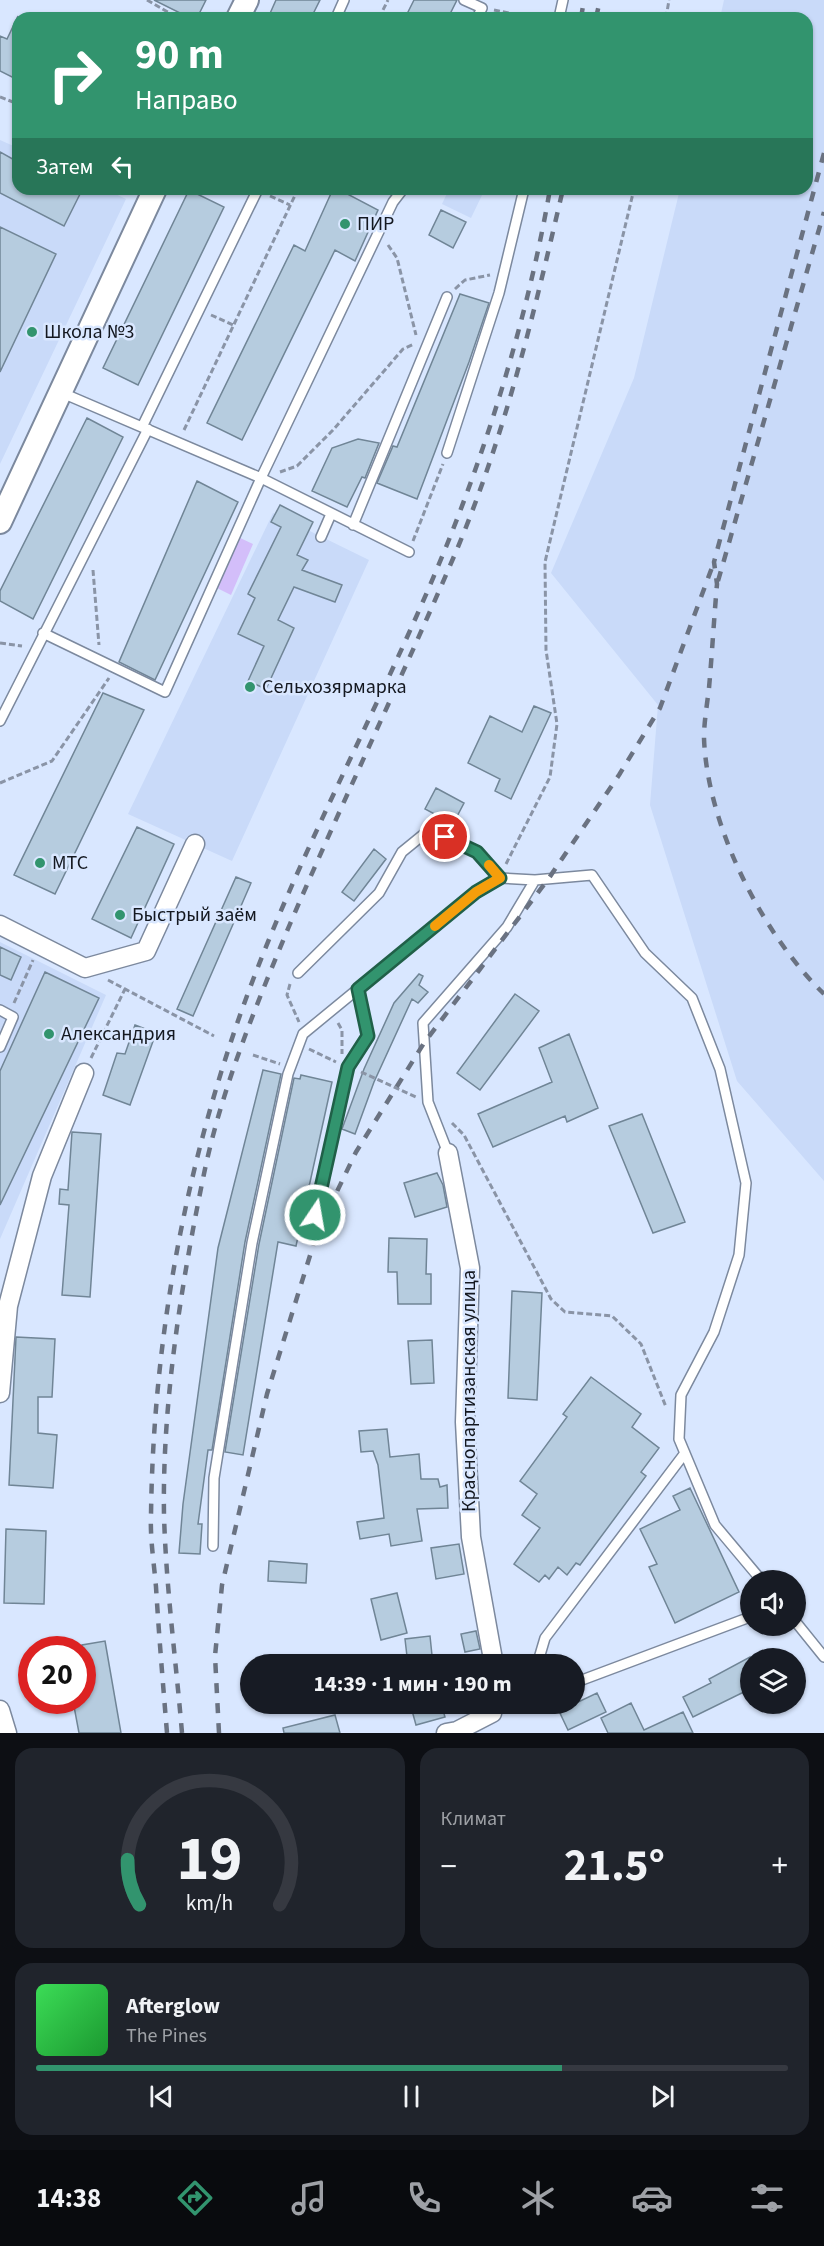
<!DOCTYPE html>
<html lang="ru">
<head>
<meta charset="utf-8">
<style>
  body { margin:0; font-family:"Source Sans 3",sans-serif; background:#20242c; color:#f1f3f6; height:100vh; display:flex; flex-direction:column; font-size:22px; white-space:nowrap }
  * { box-sizing:border-box; margin:0 }
  p { font-size:20px; color:#9ea1a6 }
  .icon { flex:none; width:33px; height:33px; fill:none; stroke:currentColor; stroke-width:2; stroke-linecap:round; stroke-linejoin:round }
  .map { position:relative; height:1733px; overflow:hidden }
  .side { display:flex; flex-direction:column; gap:15px; padding:15px; background:#0d0f14; flex:1 }
  .side>* { flex:none }
  .top-card { position:absolute; left:12px; top:12px; width:801px; height:183px; border-radius:18px; box-shadow:0 2px 4px #0004; background:#32946e; color:#fff; overflow:hidden }
  .buttons { position:absolute; left:740px; top:1570px; display:grid; gap:12px }
  .buttons a { display:grid; place-items:center; width:66px; height:66px; border-radius:50%; background:#171b24; box-shadow:0 2px 4px #0004; font-size:30px }
  .speed { position:absolute; left:18px; top:1636px; display:flex; gap:12px; font-size:30px; font-weight:700; text-align:center }
  .speed>* { display:grid; place-content:center; width:78px; height:78px; border-radius:50%; background:#171b24; box-shadow:0 2px 4px #0004; line-height:1 }
  .speed .limit { border:9px solid #d22; background:#fff; color:#111 }
  .pin { position:absolute; display:grid; place-items:center; width:51px; height:51px; color:#fff; margin:-26px; border:3px solid #fff; border-radius:50%; box-shadow:0 2px 6px #0007 }
  .me { position:absolute; width:66px; margin:-33px; rotate:12deg; stroke-linejoin:round; filter:drop-shadow(0 0 4px #0008) }
  .turn { display:flex; align-items:center; gap:21px; height:126px; padding:0 24px; font-size:27px }
  .turn .icon { width:78px; height:78px; stroke-width:2.5 }
  .turn b { display:block; font-size:42px; line-height:51px }
  .then { display:flex; align-items:center; height:57px; padding:0 24px; background:#0003; gap:12px; font-size:22px }
  .big { font-size:45px; font-weight:700; line-height:1.1 }
  .side .card { flex:1; display:flex; flex-direction:column; justify-content:center; gap:9px; min-width:0; padding:0 21px; border-radius:18px; background:#20242c }
  .side .dial { align-items:center; gap:0 }
  .dial svg { height:156px; overflow:visible; fill:none; stroke:#363941; stroke-width:7; stroke-linecap:round; text-anchor:middle }
  .dial text { fill:#f1f3f6; stroke:none }
  .song { display:flex; align-items:center; gap:18px }
  .cover { width:72px; height:72px; border-radius:9px; background:linear-gradient(135deg,hsl(130 70% 55%),hsl(130 70% 35%)) }
  .played { height:6px; border-radius:3px; background:linear-gradient(90deg,#32946e 70%,#363941 70%) }
  .keys { display:flex; justify-content:space-around; direction:ltr }
  .heat { display:flex; justify-content:space-between; align-items:center; font-size:33px; direction:ltr }
  .side .tiles { flex:1; display:grid; gap:15px; grid-template-columns:1fr 1fr }
  .card:last-child { grid-column:span 2 }
  .trip { position:absolute; left:240px; top:1654px; width:345px; height:60px; border-radius:30px; background:#171b24; box-shadow:0 2px 4px #0004; font-weight:700; line-height:60px; text-align:center }
  .tabs { display:flex; height:96px; justify-content:space-around; align-items:center; background:#090b0e; color:#9ea1a6 }
  .tabs .icon { width:42px; height:42px }
  .tabs .on { color:#32946e }
  .tabs b { font-size:27px; color:#f1f3f6 }
  .map>svg:first-child { display:block }
</style>
</head>
<body>
<div class="map">
<svg width="824" height="1733" viewBox="0 0 824 1733">
  <rect width="100%" height="100%" fill="#d9e7ff"/>
  <path fill="#c9daf9" d="M724,0H824V1181L737,1081L650,805L658,705L551,573L634,378L680,189H807V18H720Z
    M0,140L18,148V189H105L126,199L0,464Z
    M449,189H485L471,218L442,204Z
    M273,513L369,560L232,861L128,814Z
    M0,942L106,995L0,1239Z"/>
  <path fill="#d3befa" d="M238,537L253,544L231,595L215,587Z"/>
  <path fill="#b6ccdf" stroke="#708596" stroke-width="1.5" d="M154,0H206L197,18H190Z
    M276,0H320L311,18H268Z
    M414,0H457L448,18H405Z
    M18,16V80L0,71V36L7,39Z
    M0,152L18,162V189H72L80,194L64,226L0,193Z
    M333,189H338L378,210L355,261L335,250L242,440L207,423L294,245L305,251Z
    M189,190L224,207L138,385L103,368Z
    M441,210L466,222L453,248L429,235Z
    M0,227L56,254L0,372Z
    M460,294L489,303L469,362L417,499L377,483L393,446L397,447Z
    M87,418L123,437L33,619L0,601V591Z
    M358,439L379,443L365,478L362,477L347,507L312,491L332,448Z
    M197,481L238,502L155,680L119,662Z
    M280,505L313,522L297,555L308,560L302,570L342,585L335,602L294,587L278,620L294,628L266,689L248,681L264,646L238,634L255,598L248,594L281,527L271,522Z
    M103,693L144,710L55,894L14,875Z
    M534,706L551,713L511,799L495,791L500,779L468,763L490,716L522,732Z
    M436,788L464,803L453,824L425,809Z
    M137,827L174,844L131,938L92,919Z
    M374,849L386,859L354,901L342,892Z
    M236,877L251,883L193,1016L177,1009Z
    M0,947L21,957L11,980L0,975Z
    M45,972L99,998L0,1205V1071Z
    M419,974L423,976L419,985L428,992L418,1003L412,999L374,1082L355,1134L342,1129L364,1069L394,1003Z
    M515,994L539,1011L480,1090L457,1073Z
    M135,1025L156,1033L130,1105L103,1095L117,1053L125,1054Z
    M569,1034L598,1108L567,1122L565,1116L493,1147L478,1114L552,1082L539,1048Z
    M263,1070L281,1074L245,1242L212,1450H208L198,1524H202L200,1554L179,1553L183,1504L218,1248Z
    M301,1075L332,1082L296,1246L278,1242L243,1455L225,1452L259,1244L294,1078L300,1079Z
    M642,1114L685,1222L653,1233L609,1126Z
    M72,1132L101,1134L90,1297L62,1295L69,1205L59,1204L60,1189L68,1190Z
    M437,1173L443,1185L447,1207L415,1217L404,1183Z
    M389,1238L427,1239L426,1274H431V1304H398L397,1272H388Z
    M512,1291L542,1293L537,1400L508,1398Z
    M16,1337L55,1339L52,1397H38V1433L57,1435L53,1488L9,1485Z
    M432,1340L434,1383L411,1384L408,1341Z
    M591,1377L641,1414L632,1427L659,1448L641,1472L646,1476L580,1565L576,1563L567,1575L558,1567L549,1579L545,1575L539,1582L514,1564L540,1528L522,1515L537,1494L520,1481L567,1417L563,1414Z
    M387,1429L390,1457L419,1454L421,1479H438L440,1487L447,1485L448,1508L417,1509L422,1541L391,1546L389,1534L360,1539L357,1522L384,1518L378,1465L373,1451L361,1452L359,1431Z
    M690,1488L739,1592L675,1623L649,1567L657,1564L640,1529L680,1510L673,1496Z
    M6,1529L46,1531L44,1604L4,1603Z
    M459,1544L464,1574L436,1579L431,1548Z
    M269,1561L307,1564L306,1583L268,1581Z
    M397,1593L407,1633L381,1640L371,1599Z
    M476,1631L480,1649L465,1652L461,1634Z
    M430,1636L433,1665H408L405,1639Z
    M105,1641L121,1733H79L73,1701H82V1645Z
    M750,1657V1689L693,1717L683,1697L711,1683L709,1679Z
    M597,1693L606,1712L568,1730L559,1711Z
    M631,1703L644,1730L683,1712L693,1733H608L601,1718Z
    M420,1704H441L445,1717L416,1725L411,1707Z
    M335,1715L340,1733H284L283,1728Z"/>
  <g fill="none" stroke-linecap="round" stroke-linejoin="round">
    <g stroke="#7c899e" stroke-width="12">
      <path id="service" d="M464,0L482,8L477,18
        M336,18L344,0
        M559,18L563,0
        M60,392L261,478L393,202L403,189
        M142,427L258,189
        M447,453L499,293L524,189
        M353,525L447,297
        M321,537L331,514
        M43,633L165,692L261,478L409,552
        M0,721L148,429
        M298,973L379,893L402,852L429,830L477,852L500,878
        M0,1010L13,1017L0,1047
        M448,1153L428,1102L423,1023L507,927L535,880L592,875L645,953L692,998L720,1069L746,1183L739,1255L714,1332L681,1395L679,1439L715,1525L762,1581
        M315,1215L348,1067L368,1036L358,989
        M213,1546L214,1478L252,1243L288,1074L303,1034L476,892L500,878L535,880
        M795,1621L824,1657
        M537,1665L545,1638L685,1453
        M574,1683L750,1617"/>
    </g>
    <g stroke="#7c899e" stroke-width="21">
      <path id="minor" d="M0,925L85,968L146,951L195,844
        M448,1153L470,1268L465,1422L471,1537L494,1665
        M0,1393L8,1306L42,1176L84,1073
        M0,1710L7,1733
        M446,1733L457,1731L492,1713L494,1704"/>
    </g>
    <g stroke="#7c899e" stroke-width="26">
      <path id="tertiary" d="M238,18L247,0
        M0,522L155,189"/>
    </g>
    <path stroke="#8a94a6" stroke-width="3" stroke-dasharray="6 3" stroke-linecap="butt" d="M147,0L178,18
      M494,10L534,18
      M379,18L388,0
      M666,18L669,0
      M0,97L18,104
      M270,196L290,205
      M388,245L397,258L416,335
      M455,289L465,280L490,275
      M211,315L233,325
      M184,430L298,189
      M280,472L297,466L333,430L403,349L414,344
      M413,541L443,464
      M93,570L99,645
      M0,643L22,646
      M0,783L52,761L109,678
      M506,864L550,777L557,724L546,650L545,562L634,189
      M108,980L214,1036
      M290,984L287,995L299,1022
      M14,1003L33,960
      M338,1023L342,1030V1054
      M309,1049L336,1062
      M253,1055L280,1064
      M91,1058L125,989
      M361,1072L416,1097
      M452,1123L464,1135L551,1299L565,1312L612,1316L641,1344L666,1407"/>
    <use href="#service" stroke="#fff" stroke-width="9"/>
    <use href="#minor" stroke="#fff" stroke-width="18"/>
    <use href="#tertiary" stroke="#fff" stroke-width="22"/>
    <path stroke="#6a7281" stroke-width="4.5" stroke-dasharray="10 10" stroke-linecap="butt" d="M581,18L584,0
      M596,18L600,0
      M824,153L714,562L717,584C714,619 712,654 709,688C707,705 704,722 704,738C707,825 762,934 824,994
      M718,581L824,212
      M167,1733C163,1684 159,1636 156,1587C154,1563 150,1539 151,1515C153,1360 178,1207 225,1060C281,882 376,719 446,547C491,436 530,306 550,189
      M182,1733C176,1661 166,1587 164,1515C162,1402 182,1279 205,1169C223,1085 257,1003 290,924C343,800 402,678 455,554C505,436 534,313 563,189
      M219,1733L215,1656L222,1585L267,1394L317,1233L356,1152L424,1043L549,878L619,775L660,708L714,562"/>
  </g>
  <g fill="none" stroke-linecap="round" stroke-linejoin="round">
    <g stroke="#206048" stroke-width="15">
      <path id="route" d="M315,1215L348,1067L368,1036L358,989L476,892L500,878L477,852L445,837"/>
    </g>
    <use href="#route" stroke="#32946e" stroke-width="10"/>
    <path stroke="#f59e0b" stroke-width="10" d="M435,926L476,892L500,878L489,865"/>
  </g>
  <g fill="#32946e" stroke="#d9e7ff" stroke-width="2">
    <circle cx="345" cy="224" r="6"/>
    <circle cx="32" cy="332" r="6"/>
    <circle cx="250" cy="687" r="6"/>
    <circle cx="40" cy="863" r="6"/>
    <circle cx="120" cy="915" r="6"/>
    <circle cx="49" cy="1034" r="6"/>
  </g>
  <g text-anchor="middle" dominant-baseline="central" stroke-width="5" stroke-linejoin="round" paint-order="stroke">
    <g font-size="20" fill="#141820" stroke="#d9e7ff" text-anchor="start">
      <text x="357" y="224">ПИР</text>
      <text x="44" y="332">Школа №3</text>
      <text x="262" y="687">Сельхозярмарка</text>
      <text x="52" y="863">МТС</text>
      <text x="132" y="915">Быстрый заём</text>
      <text x="61" y="1034">Александрия</text>
    </g>
    <g font-size="20" fill="#141820" stroke="#d9e7ff">
      <text transform="translate(469 1391) rotate(-90)">Краснопартизанская улица</text>
    </g>
  </g>
</svg>
<div class="buttons">
<a><svg class="icon" aria-label="sound" viewBox="0 0 24 24"><path d="M4 9h4l5-4v14l-5-4H4zM17 9q2 3 0 6"/></svg></a>
<a><svg class="icon" aria-label="layers" viewBox="0 0 24 24"><path d="M12 4l9 5-9 5-9-5zM3 14l9 5 9-5"/></svg></a>
</div>
<div class="speed"><div class="limit">20</div></div>
<div class="pin" style="left:445px;top:837px;background:#d93025"><svg class="icon" aria-label="arrive" viewBox="0 0 24 24"><path d="M6 21V4h12l-3 4 3 4H6"/></svg></div>
<svg class="me" style="left:315px;top:1215px" viewBox="-20 -20 40 40"><circle r="17" fill="#32946e" stroke="#fff" stroke-width="3"/><path d="M0-11L8 9 0 5-8 9z" fill="#fff"/></svg>
<div class="trip">14:39 · 1 мин · 190 m</div>
<div class="top-card">
<div class="turn"><svg class="icon" aria-label="right" viewBox="0 0 24 24"><path d="M7 20v-9h11M14 6l5 5-5 5"/></svg><div><b>90 m</b>Направо</div></div>
<div class="then">Затем<svg class="icon" aria-label="left" viewBox="0 0 24 24"><path d="M17 20v-9H6M10 6l-5 5 5 5"/></svg></div>
</div>
</div>
<section class="side">
<div class="tiles">
<div class="card dial"><svg viewBox="0 0 100 80">
<path d="M14 69A42 42 0 1 1 86 69"/>
<path d="M14 69A42 42 0 0 1 8 46" stroke="#32946e"/>
<text x="50" y="56" font-size="32" font-weight="700">19</text>
<text x="50" y="72" font-size="11">km/h</text>
</svg></div>
<div class="card"><p>Климат</p>
<div class="heat"><a>−</a><b class="big">21.5°</b><a>+</a></div>
</div>
<div class="card">
<div class="song"><i class="cover"></i><div><b>Afterglow</b><p>The Pines</p></div></div>
<div class="played"></div>
<div class="keys"><svg class="icon" aria-label="previous" viewBox="0 0 24 24"><path d="M18 5L8 12l10 7zM5 5v14"/></svg><svg class="icon" aria-label="pause" viewBox="0 0 24 24"><path d="M8 5v14M16 5v14"/></svg><svg class="icon" aria-label="next" viewBox="0 0 24 24"><path d="M6 5l10 7-10 7zM19 5v14"/></svg></div>
</div>
</div>
</section>
<nav class="tabs">
<b>14:38</b>
<svg class="icon on" aria-label="directions" viewBox="0 0 24 24"><path d="M12 3l9 9-9 9-9-9zM9 14v-3h6M13 9l2 2-2 2"/></svg>
<svg class="icon" aria-label="music" viewBox="0 0 24 24"><path d="M9 18V5l10-2v13"/><circle cx="6" cy="18" r="3"/><circle cx="16" cy="16" r="3"/></svg>
<svg class="icon" aria-label="phone" viewBox="0 0 24 24"><path d="M5 4h4l2 5-3 2q2 4 5 5l2-3 5 2v4C11 20 4 13 5 4z"/></svg>
<svg class="icon" aria-label="climate" viewBox="0 0 24 24"><path d="M12 3v18M4 7l16 10M4 17L20 7"/></svg>
<svg class="icon" aria-label="car" viewBox="0 0 24 24"><path d="M5 17H2v-5l4-1 3-4h7l3 4 3 1v5h-3M9 17h6M6 11h13"/><circle cx="7" cy="17" r="2"/><circle cx="17" cy="17" r="2"/></svg>
<svg class="icon" aria-label="filters" viewBox="0 0 24 24"><path d="M4 7h16M4 17h16"/><circle cx="9" cy="7" r="2"/><circle cx="15" cy="17" r="2"/></svg>
</nav>
</body>
</html>
